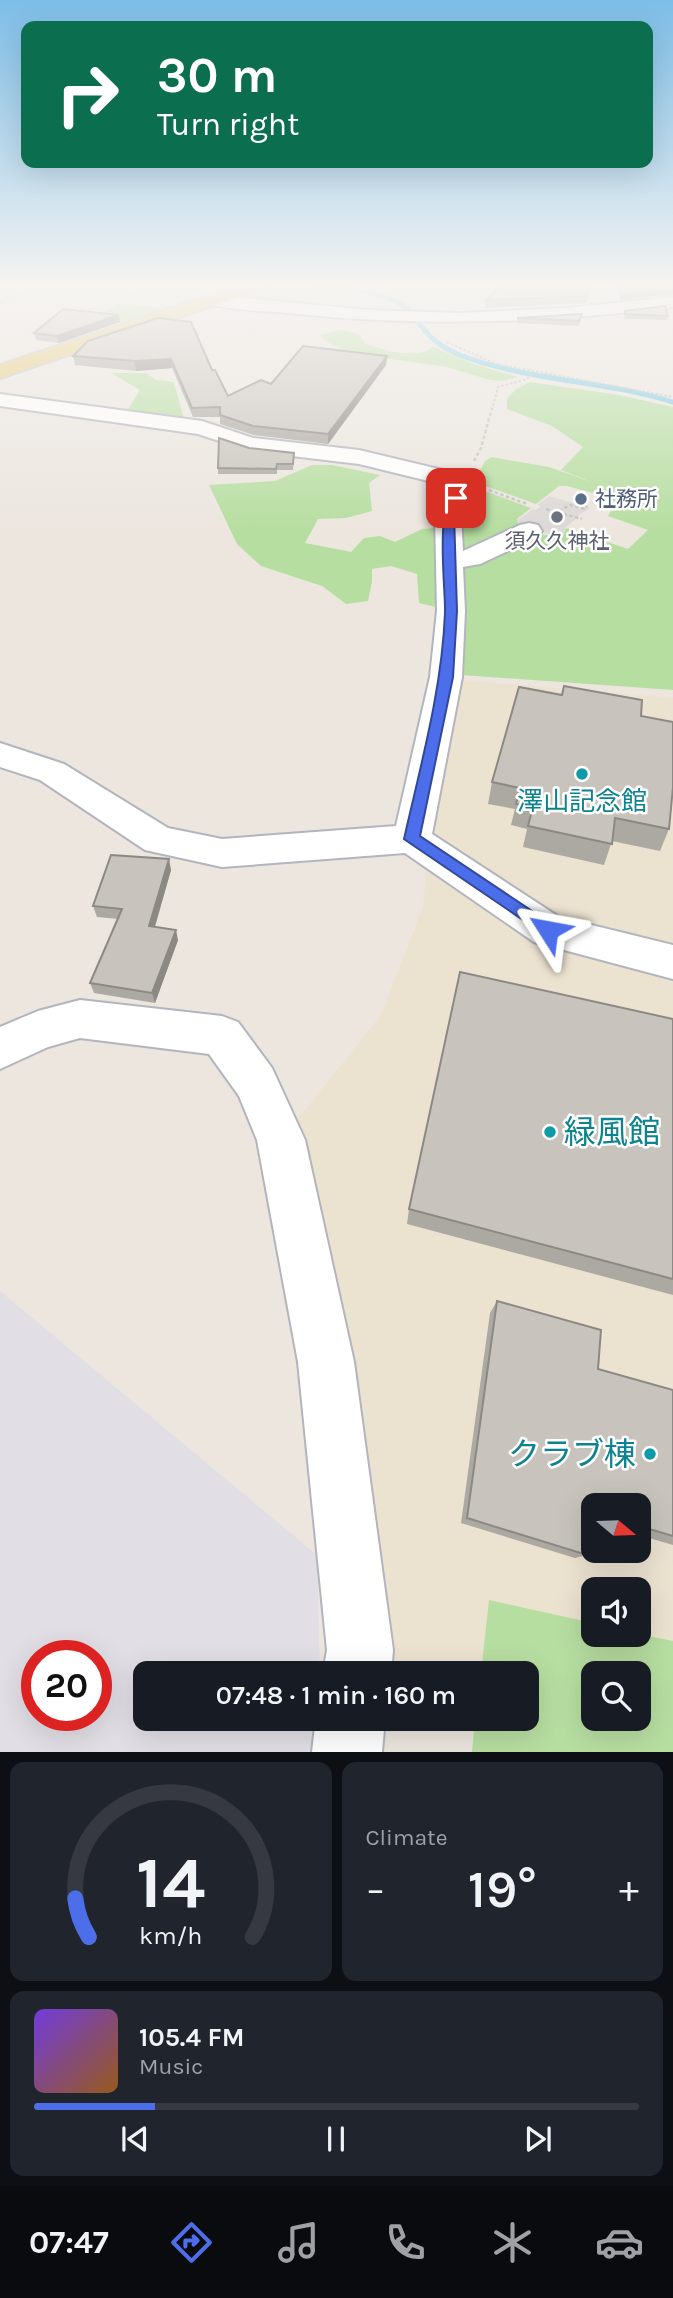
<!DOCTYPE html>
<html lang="en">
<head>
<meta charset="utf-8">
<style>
  body { margin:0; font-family:Karla,"Noto Sans JP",sans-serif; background:#20242c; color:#f1f3f6; height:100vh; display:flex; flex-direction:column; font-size:26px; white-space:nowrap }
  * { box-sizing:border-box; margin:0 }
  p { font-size:23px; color:#9ea1a6 }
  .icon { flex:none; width:38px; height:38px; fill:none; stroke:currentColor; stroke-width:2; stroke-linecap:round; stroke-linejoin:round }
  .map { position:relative; height:1752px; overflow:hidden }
  .panel { display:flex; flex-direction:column; gap:10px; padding:10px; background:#0d0f14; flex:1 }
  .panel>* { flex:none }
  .hud { position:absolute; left:21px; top:21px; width:632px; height:147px; border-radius:14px; box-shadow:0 7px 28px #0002; background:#0b6e4f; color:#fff; overflow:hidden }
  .needle { width:46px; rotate:109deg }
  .tools { position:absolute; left:581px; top:1493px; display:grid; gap:14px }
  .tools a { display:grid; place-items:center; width:70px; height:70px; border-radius:14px; background:#171b24; box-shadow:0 7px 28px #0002; font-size:35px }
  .speed { position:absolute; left:21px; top:1640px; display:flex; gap:14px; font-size:35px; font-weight:700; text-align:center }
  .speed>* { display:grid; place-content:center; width:91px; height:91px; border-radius:50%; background:#171b24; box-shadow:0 7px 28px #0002; line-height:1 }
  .speed .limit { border:10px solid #d22; background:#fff; color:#111 }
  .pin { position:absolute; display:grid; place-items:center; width:60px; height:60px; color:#fff; margin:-30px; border-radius:14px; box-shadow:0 4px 10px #0006 }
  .me { position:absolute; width:77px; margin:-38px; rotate:304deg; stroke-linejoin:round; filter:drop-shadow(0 0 5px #0008) }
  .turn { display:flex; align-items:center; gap:24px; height:147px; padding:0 21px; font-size:32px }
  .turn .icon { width:91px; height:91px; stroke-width:2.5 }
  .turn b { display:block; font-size:49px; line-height:60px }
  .big { font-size:52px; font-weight:600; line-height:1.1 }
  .panel .tile { flex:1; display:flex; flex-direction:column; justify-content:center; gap:10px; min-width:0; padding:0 24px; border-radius:14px; background:#20242c }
  .panel .dial { align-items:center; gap:0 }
  .dial svg { height:182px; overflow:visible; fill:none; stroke:#363941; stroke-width:7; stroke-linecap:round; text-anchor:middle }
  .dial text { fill:#f1f3f6; stroke:none }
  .song { display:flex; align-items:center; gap:21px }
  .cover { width:84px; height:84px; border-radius:10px; background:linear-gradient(135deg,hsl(260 70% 55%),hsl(30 70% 35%)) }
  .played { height:7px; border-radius:4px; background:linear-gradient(90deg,#4d6eeb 20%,#363941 20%) }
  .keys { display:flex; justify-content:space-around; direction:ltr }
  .heat { display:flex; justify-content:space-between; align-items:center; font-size:38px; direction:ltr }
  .panel .tiles { flex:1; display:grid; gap:10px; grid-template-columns:1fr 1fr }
  .tile:last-child { grid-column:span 2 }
  .trip { position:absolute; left:133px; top:1661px; width:406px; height:70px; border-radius:14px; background:#171b24; box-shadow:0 7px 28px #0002; font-weight:600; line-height:70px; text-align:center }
  .dock { display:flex; height:112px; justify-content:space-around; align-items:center; background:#090b0e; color:#9ea1a6 }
  .dock .icon { width:49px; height:49px }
  .dock .active { color:#4d6eeb }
  .dock b { font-size:32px; color:#f1f3f6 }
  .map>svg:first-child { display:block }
</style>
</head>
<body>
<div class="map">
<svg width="673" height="1752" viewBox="0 0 673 1752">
  <rect width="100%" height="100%" fill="#ece6df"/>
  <path fill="#e1dfe5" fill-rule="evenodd" d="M0,1291L317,1555L320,1673H145V1718L316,1719L313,1752H0ZM37,1656H96V1715H37Z"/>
  <path fill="#ece2d0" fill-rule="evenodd" d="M460,680L673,698V1736L639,1718V1673H443L360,1650L281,1140L381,1015L423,907L430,832ZM593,1505H639V1550H593ZM593,1589H639V1634H593Z"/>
  <path fill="#b7dea1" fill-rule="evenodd" d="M119,303L162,309L130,324L92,320Z
    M341,329L360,335L365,344C383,349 417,361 433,347L474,364L518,377L501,381L490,380L447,367L348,353L324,340L321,335Z
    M111,373H146L156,380L174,382L184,419L126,413L140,390Z
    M530,382L619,395L673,407V690L462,675L459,566L535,533L562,538L566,528L628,549L648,530L608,516L615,504L612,498L567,486H559L536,504L474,482L485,461L491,457L549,467L594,483L561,470L583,447L552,426L507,409V399L515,390Z
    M312,465H332L380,475L369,483L372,511L346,518L318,519L305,543L351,552L364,538L380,536L395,542L422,529L438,528L440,608L419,603L417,574L391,566L372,569V582L368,601L346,604L322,586L261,566L237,544L209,485L275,481Z
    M479,489L531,508L517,519L520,528L470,550L459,551L460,514L471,490Z
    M489,1600L593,1623V1634H639L673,1641V1752H472L475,1719L527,1718V1673H481ZM639,1673V1718H593V1673Z"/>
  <path fill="#ddd9d6" d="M549,496L590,508L574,518L576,519L566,527L562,537L522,528L518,520L533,509L536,510L541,506L537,505Z"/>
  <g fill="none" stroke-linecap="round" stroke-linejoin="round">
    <path stroke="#7ccbe5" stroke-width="5" d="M0,284H7
      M312,284C340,289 381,289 405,307C412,312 416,321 422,327C433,342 448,351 465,357C532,381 605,381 673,402"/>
    <g stroke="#b3b5be" stroke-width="4">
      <path id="minor" d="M507,284H527L524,288L515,289Z
        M214,295L368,310L461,313L568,308L673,297V307C547,323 425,327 298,314C269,311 237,311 208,304L205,300L208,296Z
        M0,394L202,421L253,438L359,450L472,477L475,482L461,514L463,551L520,525L529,523L538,525L542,531L538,537L480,564L463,567L465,611L462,677L432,834L559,917L673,945V979L534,942L405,853L222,867L145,850L40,780L0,767V743L64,764L168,828L222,839L396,826L430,677L437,611L435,514L449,486L359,464L250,451L198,434L0,406Z
        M80,1000L222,1016L238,1022L272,1068L305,1140L354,1362L393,1650L391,1673H323L327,1650L298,1362L257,1140L239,1096L209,1054L80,1038L48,1047L0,1069V1027L38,1011Z
        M316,1718H385L382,1752H312Z"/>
    </g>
    <g stroke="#c4c4c4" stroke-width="4">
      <path id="major" d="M244,284H269L266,288L0,378V365Z"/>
    </g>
    <path stroke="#c4c4c4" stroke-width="2" stroke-dasharray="2.5 2" stroke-linecap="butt" d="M0,303C40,281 98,293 143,296
      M447,342L496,364L673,397
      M492,410L498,387L527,379L532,372"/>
    <path stroke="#c4c4c4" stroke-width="2.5" stroke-dasharray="3.5 2.5" stroke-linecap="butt" d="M474,461L481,448L492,408
      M489,490L527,504
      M546,509L582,519
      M559,511L570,505L585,509L587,506"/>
    <use href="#minor" fill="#fff" fill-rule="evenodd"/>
    <use href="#major" fill="#e5c66b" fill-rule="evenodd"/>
  </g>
  <path fill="#aca9a3" d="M593,284L586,303L485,308L486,300Z
    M617,284H673L620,300Z
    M625,311L668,316L667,320L624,319Z
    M158,318L212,370L228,396L271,384L387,356L386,365L328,444L254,435L220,424V417H193L172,368L136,371L75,365L73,356Z
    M517,318L581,319L579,326L517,323Z
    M120,322L59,343L36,340L34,333Z
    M249,448L294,453L293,470H277V474H218V468Z
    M564,686L641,716L669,829L660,851L612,841L604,865L523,847L527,829L511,825L515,809L488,804L492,782L562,695Z
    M171,870L155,927L178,940L155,1003L94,993L90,983L118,919L97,917L93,906Z
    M673,1019V1295L407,1224L409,1209Z
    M497,1301L598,1369L673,1390V1545L639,1535V1505H593V1520L589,1519L587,1555L575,1558L461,1523L490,1313Z"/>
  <path fill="#8c8984" d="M673,289V294L620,300L621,295Z
    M119,315L120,322L59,343L57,336Z
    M387,356L386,365L328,444V434Z
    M171,359L172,368L136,371L135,361Z
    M169,859L171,870L152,936L149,926Z
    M176,930L178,940L155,1003L152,993Z"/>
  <path fill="#c8c4bd" stroke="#8c8984" stroke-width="2" d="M503,284H592L587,296L486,300Z
    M619,284H673V289L621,295Z
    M665,306L668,316L625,314V311Z
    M63,309L119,315L57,336L34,333Z
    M582,314L579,321L517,318L533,317Z
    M158,318L191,322L212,370H215L228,396L261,380L271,384L303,346L387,356L328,434L253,426L220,415V407L192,408L171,359L135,361L73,356L88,341Z
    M219,438L249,448L294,453L293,464H277L276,469L218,468Z
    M564,686L642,700L641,716L673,722V787L669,829L615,818L612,844L528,826L533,807L516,804L520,788L492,782L519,687L562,695Z
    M111,855L169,859L149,926L176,930L152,993L90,983L122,909L93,906Z
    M460,972L673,1019V1279L409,1209Z
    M497,1301L601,1330L598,1369L673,1390V1536L639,1526V1505H593V1512L589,1511L587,1555L467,1518Z"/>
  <linearGradient id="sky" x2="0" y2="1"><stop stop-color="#7dbde7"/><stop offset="0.54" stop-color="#f6f4f1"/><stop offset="1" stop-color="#f6f4f1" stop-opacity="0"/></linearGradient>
  <rect width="673" height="529" fill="url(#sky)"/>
  <path fill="#4d6eeb" stroke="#324899" stroke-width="2" d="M456,494L461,498L454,514L457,611L453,677L420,836L553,925L556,930L553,935L548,937L404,839C421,764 442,689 445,613C446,589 434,505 456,494Z"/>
  <circle fill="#5c6f8a" stroke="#fff" stroke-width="2.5" cx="581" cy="499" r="7"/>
  <circle fill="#6b7280" stroke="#fff" stroke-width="2.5" cx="557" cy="517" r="7"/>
  <g fill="#0f9aa8" stroke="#fff" stroke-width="2.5">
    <circle cx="582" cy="774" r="7"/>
    <circle cx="550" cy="1132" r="7"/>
    <circle cx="650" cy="1454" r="7"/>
  </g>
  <g text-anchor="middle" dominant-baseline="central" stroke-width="5" stroke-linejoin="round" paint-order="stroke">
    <g font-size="21" fill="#4e5e75" stroke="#fff" text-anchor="start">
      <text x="595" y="499">社務所</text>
    </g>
    <g font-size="21" fill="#5b616d" stroke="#fff">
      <text x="557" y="541">須久久神社</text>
    </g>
    <g font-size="26" fill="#0d838f" stroke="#fff">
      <text x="582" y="801">澤山記念館</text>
    </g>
    <g font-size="32" fill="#0d838f" stroke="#fff" text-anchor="start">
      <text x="564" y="1132">緑風館</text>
      <text x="636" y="1454" text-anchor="end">クラブ棟</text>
    </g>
  </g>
</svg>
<div class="tools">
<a><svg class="needle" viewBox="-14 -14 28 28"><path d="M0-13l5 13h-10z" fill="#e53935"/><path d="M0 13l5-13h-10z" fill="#9ea1a6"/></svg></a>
<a><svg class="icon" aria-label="sound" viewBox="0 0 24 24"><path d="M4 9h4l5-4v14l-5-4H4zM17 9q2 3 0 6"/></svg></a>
<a><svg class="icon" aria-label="search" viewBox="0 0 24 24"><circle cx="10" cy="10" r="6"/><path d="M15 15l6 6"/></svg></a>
</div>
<div class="speed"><div class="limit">20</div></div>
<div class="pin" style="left:456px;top:498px;background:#d93025"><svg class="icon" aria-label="arrive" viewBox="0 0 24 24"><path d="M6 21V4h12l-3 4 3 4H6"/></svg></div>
<svg class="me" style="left:548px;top:930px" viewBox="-20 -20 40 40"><path d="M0-17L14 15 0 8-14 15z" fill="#4d6eeb" stroke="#fff" stroke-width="4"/></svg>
<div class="trip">07:48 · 1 min · 160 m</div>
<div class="hud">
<div class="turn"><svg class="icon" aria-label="right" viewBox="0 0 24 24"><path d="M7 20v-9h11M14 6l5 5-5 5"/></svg><div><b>30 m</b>Turn right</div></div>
</div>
</div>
<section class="panel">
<div class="tiles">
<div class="tile dial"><svg viewBox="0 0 100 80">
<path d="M14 69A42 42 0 1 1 86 69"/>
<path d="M14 69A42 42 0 0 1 8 52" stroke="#4d6eeb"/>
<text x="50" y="56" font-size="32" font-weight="700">14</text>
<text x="50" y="72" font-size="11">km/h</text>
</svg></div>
<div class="tile"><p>Climate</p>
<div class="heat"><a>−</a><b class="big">19°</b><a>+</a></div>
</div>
<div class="tile">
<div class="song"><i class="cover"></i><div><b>105.4 FM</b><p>Music</p></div></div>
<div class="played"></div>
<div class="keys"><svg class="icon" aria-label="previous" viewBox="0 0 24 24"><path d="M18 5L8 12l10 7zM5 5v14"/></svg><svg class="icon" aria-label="pause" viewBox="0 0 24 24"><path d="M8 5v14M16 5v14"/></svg><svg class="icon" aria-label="next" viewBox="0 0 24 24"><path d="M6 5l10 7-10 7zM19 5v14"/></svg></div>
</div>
</div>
</section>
<nav class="dock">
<b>07:47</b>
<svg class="icon active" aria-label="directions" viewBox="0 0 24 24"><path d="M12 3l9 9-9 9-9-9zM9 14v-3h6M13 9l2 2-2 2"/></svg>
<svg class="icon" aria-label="music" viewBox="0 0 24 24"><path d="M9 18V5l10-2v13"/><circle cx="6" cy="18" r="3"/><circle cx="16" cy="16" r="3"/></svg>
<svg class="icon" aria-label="phone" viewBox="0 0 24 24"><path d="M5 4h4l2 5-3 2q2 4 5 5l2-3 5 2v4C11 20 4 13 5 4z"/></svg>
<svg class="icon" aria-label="climate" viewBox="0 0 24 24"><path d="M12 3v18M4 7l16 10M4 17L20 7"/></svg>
<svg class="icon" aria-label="car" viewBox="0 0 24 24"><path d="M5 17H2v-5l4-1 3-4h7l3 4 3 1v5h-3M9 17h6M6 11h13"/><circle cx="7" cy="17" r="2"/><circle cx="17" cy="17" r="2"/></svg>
</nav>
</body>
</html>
